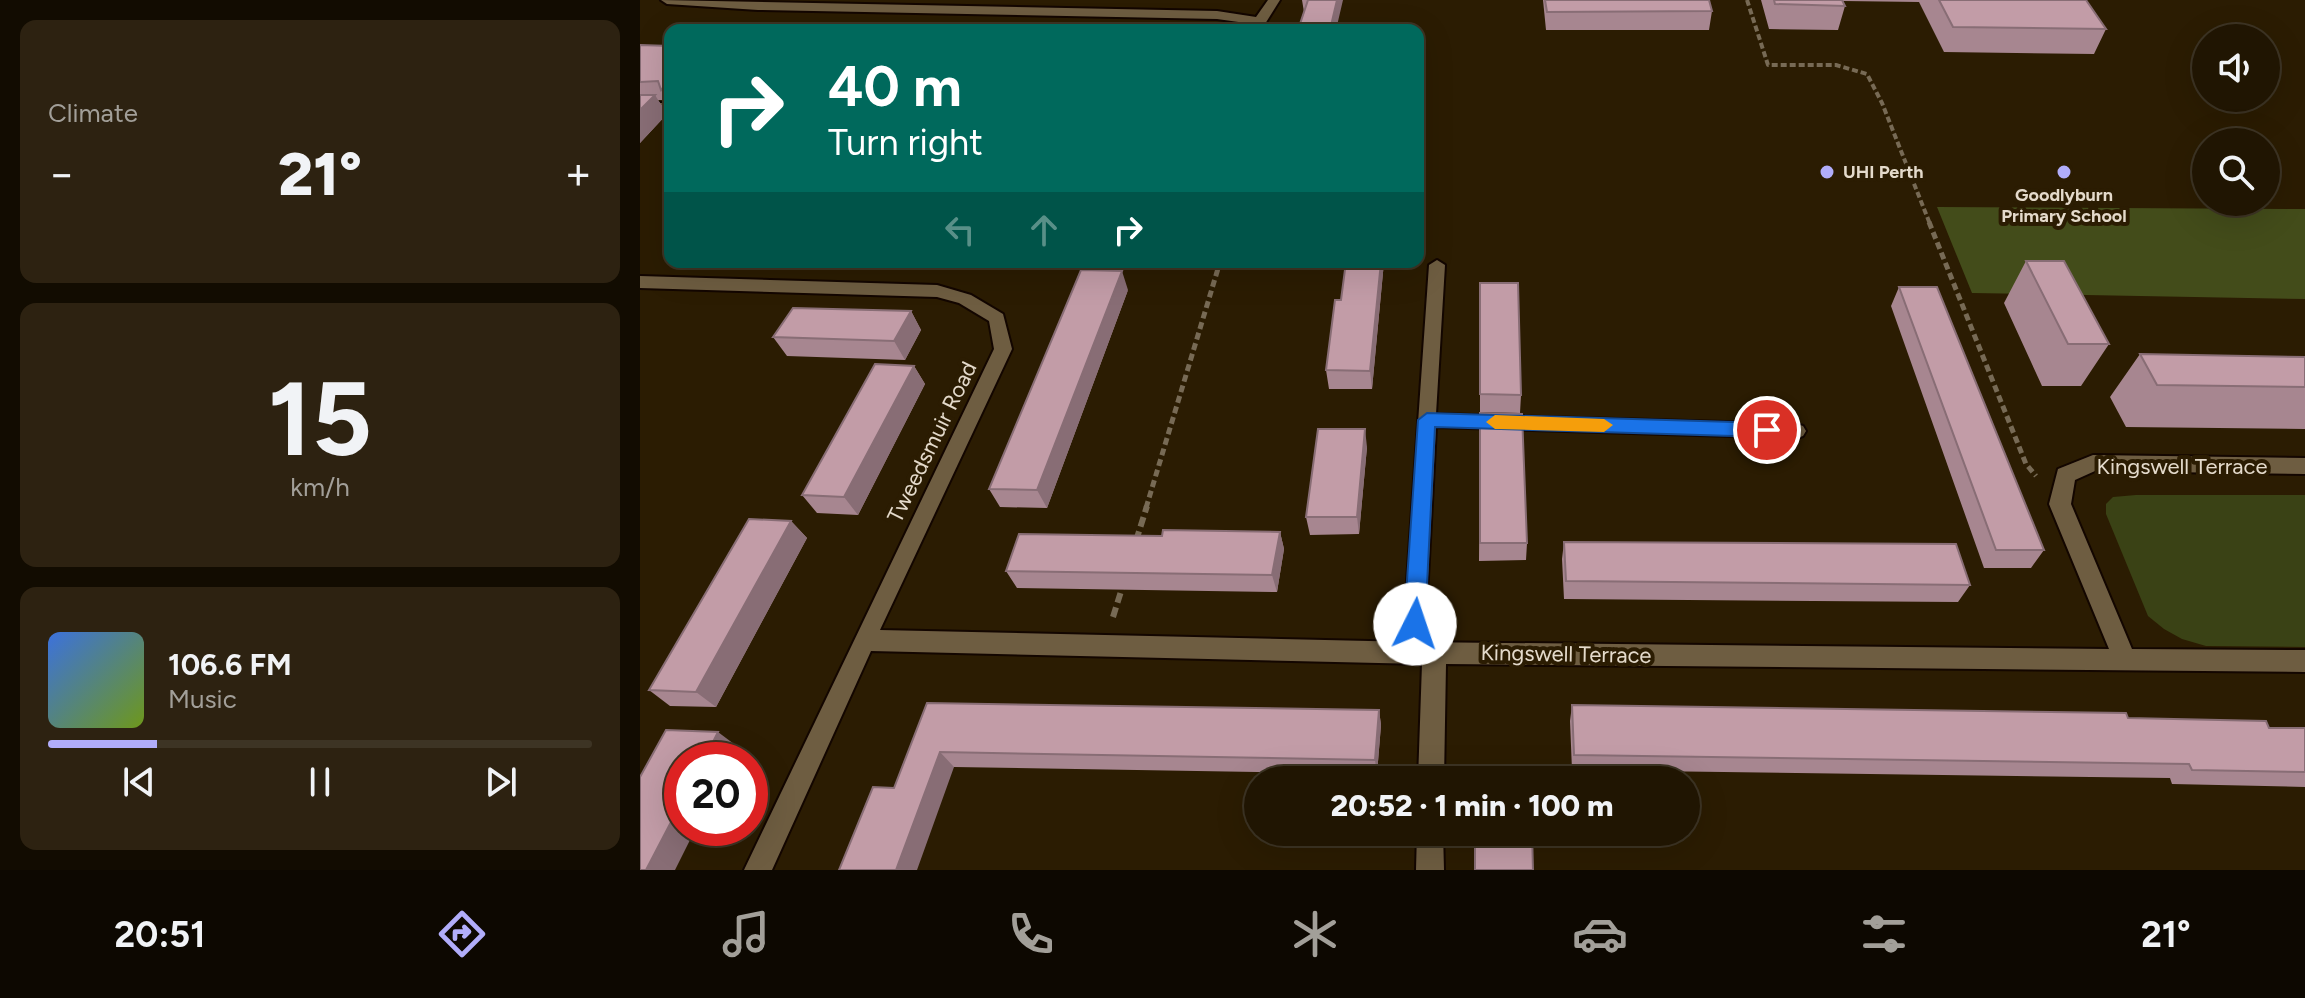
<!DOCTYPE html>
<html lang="en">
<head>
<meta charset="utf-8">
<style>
  body { margin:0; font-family:Figtree,sans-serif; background:#2d2211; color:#f1f3f6; height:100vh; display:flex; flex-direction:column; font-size:30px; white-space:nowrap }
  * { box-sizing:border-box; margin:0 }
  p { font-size:26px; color:#a29f99 }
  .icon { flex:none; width:44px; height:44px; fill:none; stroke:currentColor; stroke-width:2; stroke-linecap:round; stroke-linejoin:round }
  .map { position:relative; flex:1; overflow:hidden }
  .sheet { display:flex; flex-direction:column; gap:20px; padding:20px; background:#120c01; width:640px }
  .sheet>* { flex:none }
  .hud { position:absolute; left:24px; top:24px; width:760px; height:244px; border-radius:16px; box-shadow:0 8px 32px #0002,0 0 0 2px #3d3424; background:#00695c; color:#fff; overflow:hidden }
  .controls { position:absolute; left:1552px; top:24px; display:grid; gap:16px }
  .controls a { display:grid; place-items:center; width:88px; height:88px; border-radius:50%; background:#201502; box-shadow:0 8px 32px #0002,0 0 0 2px #3d3424; font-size:40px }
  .speed { position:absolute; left:24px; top:742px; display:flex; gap:16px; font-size:40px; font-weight:700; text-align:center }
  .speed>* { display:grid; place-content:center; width:104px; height:104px; border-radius:50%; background:#201502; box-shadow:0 8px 32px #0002,0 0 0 2px #3d3424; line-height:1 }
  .speed .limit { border:12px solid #d22; background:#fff; color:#111 }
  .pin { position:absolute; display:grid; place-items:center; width:68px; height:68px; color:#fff; margin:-34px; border:4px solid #fff; border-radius:50%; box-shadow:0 2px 8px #0007 }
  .me { position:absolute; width:88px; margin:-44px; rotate:4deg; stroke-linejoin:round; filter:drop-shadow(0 0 6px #0008) }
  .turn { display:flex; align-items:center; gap:28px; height:168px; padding:0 32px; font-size:36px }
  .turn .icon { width:104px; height:104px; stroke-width:2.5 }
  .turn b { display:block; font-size:56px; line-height:68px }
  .lanes { display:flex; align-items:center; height:76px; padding:0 32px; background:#0003; justify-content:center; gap:40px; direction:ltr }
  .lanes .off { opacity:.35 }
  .big { font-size:60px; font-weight:800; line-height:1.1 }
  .sheet .card { flex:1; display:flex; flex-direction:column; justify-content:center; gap:12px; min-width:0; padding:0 28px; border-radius:16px; background:#2d2211 }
  .sheet .dial { align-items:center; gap:0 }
  .dial b { font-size:104px; line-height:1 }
  .song { display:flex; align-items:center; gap:24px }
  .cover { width:96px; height:96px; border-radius:12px; background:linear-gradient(135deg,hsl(220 70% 55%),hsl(80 70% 35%)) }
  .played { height:8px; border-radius:4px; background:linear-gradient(90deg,#b1adfa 20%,#3d3424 20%) }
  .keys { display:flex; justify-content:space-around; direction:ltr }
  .heat { display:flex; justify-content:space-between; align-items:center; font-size:44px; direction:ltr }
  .trip { position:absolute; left:604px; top:766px; width:456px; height:80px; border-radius:40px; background:#201502; box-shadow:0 8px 32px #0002,0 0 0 2px #3d3424; font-weight:800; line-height:80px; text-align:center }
  .tabs { display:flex; height:128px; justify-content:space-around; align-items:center; background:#0d0801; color:#a29f99 }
  .tabs .icon { width:56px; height:56px }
  .tabs .active { color:#b1adfa }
  .tabs b { font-size:36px; color:#f1f3f6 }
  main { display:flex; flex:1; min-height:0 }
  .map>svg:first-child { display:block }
</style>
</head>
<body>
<main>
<section class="sheet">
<div class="card"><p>Climate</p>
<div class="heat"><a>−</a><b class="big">21°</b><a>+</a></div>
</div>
<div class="card dial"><b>15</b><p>km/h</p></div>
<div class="card">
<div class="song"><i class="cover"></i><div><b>106.6 FM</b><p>Music</p></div></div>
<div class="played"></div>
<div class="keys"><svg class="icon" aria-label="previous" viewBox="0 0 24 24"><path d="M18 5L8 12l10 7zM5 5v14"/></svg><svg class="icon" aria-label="pause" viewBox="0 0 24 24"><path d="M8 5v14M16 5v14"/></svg><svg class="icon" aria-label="next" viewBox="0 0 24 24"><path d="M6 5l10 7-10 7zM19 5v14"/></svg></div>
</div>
</section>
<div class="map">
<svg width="1665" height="870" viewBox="0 0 1665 870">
  <rect width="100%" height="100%" fill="#2b1c02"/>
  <path fill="#3a4215" d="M1496,495H1665V647L1566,646L1542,639L1524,629L1508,616L1466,514V504L1473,497Z"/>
  <path fill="#434c1a" d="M1297,207L1665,209V299L1332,293Z"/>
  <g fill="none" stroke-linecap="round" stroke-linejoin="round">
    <g stroke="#130600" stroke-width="4">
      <path id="service" d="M797,260L805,265L796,414L1157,424L1163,426L1166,431L1163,436L1157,438L796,427L784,653L780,660L773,663L766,660L762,653L789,265Z"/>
    </g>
    <g stroke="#130600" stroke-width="4">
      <path id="minor" d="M21,0L577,11L616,17L628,0H640L625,24L620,25L577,19L118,10L27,4Z
        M0,103H30V111H0Z
        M0,276L297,285L331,295L363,314L372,349L240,630L773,642L1469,649L1409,504L1418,469L1453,455L1665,458V474L1455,471L1435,480L1431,504L1492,649L1665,650V672L806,664L804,780H778L782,664L231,651L132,870H104L354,349L349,321L319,303L297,297L0,288Z
        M777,832H803L804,870H776Z"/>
    </g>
    <path stroke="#776a55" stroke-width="4" stroke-dasharray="6 3" stroke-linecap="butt" d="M1107,0L1128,65H1196L1227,74L1242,103L1290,224"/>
    <path stroke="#776a55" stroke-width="5" stroke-dasharray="7 4" stroke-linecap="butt" d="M1289,222L1386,464L1396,476
      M506,508L580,262"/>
    <path stroke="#776a55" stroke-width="6" stroke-dasharray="10 5" stroke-linecap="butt" d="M496,541L507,506
      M473,617L483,585"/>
    <use href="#service" fill="#6e5d41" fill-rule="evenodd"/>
    <use href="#minor" fill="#6e5d41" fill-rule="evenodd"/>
  </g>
  <path fill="#a78690" d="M662,0H703L664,12Z
    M903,0H1069L1072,11L1069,30H906Z
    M1112,0H1446L1466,29L1454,54L1304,52L1279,2L1203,1L1205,6L1198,30L1129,29L1121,0Z
    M0,45L28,100H18L27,114L0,143Z
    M1386,261L1469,344L1441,386H1402L1364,303Z
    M744,262L732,389H689L686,370L701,300Z
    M840,283L881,395L880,413L840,412Z
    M1259,287L1404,550L1391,568H1344L1251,306Z
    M488,290L407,508L360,507L349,489Z
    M271,311L281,330L265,360L147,356L133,337Z
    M1500,354L1665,357V429L1486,427L1470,397Z
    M274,366L285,384L218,515L177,513L162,495Z
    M840,413L887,543L886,560L839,561Z
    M727,447L719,534L670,535L666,517Z
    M151,521L167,538L76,707L30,706L9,690Z
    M640,532L644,549L637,592L377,588L366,571L522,536Z
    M924,542L1330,585L1318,602L924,599L922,559Z
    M287,703L739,710L741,725L737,774L314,767L254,788Z
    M932,705L1488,718L1629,728H1665V787L1532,784L1530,778L932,770L930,721Z"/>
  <path fill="#886d75" d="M697,0H703L696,30H690Z
    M30,80V104L21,90Z
    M15,95L27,114L0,143V110Z
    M741,262H744L732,389L730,371Z
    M482,271L488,290L407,508L397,490Z
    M271,311L281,330L265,360L254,341Z
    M274,366L285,384L218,515L204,497Z
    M725,429L727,447L719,534L717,517Z
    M151,521L167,538L76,707L56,692Z
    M640,532L644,549L637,592L632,575Z
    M739,710L741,725L737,774L735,760Z
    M78,732L98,747L91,760H64Z
    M300,752L314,767L277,870H256Z
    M42,801V828H56L35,870H6Z"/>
  <path fill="#c29ca7" stroke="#886d75" stroke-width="2" d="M668,0H697L690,30H658Z
    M905,0H1069L1072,11L907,12Z
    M1134,0H1202L1205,6L1135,4Z
    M1299,0H1446L1466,29L1313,27Z
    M0,45L30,46V80L21,90L18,81L0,82Z
    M0,95H15L0,110Z
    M1386,261H1424L1469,344H1428Z
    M706,262H741L730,371L686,370L695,300H701Z
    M441,270L482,271L397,490L349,489Z
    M840,283H878L881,395L840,394Z
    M1259,287H1297L1404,550H1356Z
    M153,308L271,311L254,341L133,337Z
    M1500,354L1665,357V387L1517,385Z
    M235,364L274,366L204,497L162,495Z
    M840,413L882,414L887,543H840Z
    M678,429H725L717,517H666Z
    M109,519L151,521L56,692L9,690Z
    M523,530L640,532L632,575L366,571L379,534L522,536Z
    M924,542L1316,544L1330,585L926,581Z
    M287,703L739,710L735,760L300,752L256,870H199L233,787L254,788Z
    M932,705L1486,713L1488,718L1626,721L1629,728H1665V772L1552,770L1549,764L934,755Z
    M26,730L78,732L64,760H42V801L6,870H0V777Z
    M835,832H892L893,870H835Z"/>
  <path fill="#1a73e8" stroke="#114b97" stroke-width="2" d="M787,413L1127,423L1136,430L1127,437L795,427L785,624L782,631L775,633L767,631L764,624L778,420Z"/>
  <path fill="#f59e0b" d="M855,415L964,419L973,425L964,432L855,429L846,422Z"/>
  <g fill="#b1adfa" stroke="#2b1c02" stroke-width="3">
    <circle cx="1187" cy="172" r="8"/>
    <circle cx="1424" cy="172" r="8"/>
  </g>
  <g text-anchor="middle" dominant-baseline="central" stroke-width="8" stroke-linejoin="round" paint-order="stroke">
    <g font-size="18" font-weight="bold" fill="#e4dacb" stroke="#2b1c02" text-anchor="start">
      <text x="1203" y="172">UHI Perth</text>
      <text x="1424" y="195" text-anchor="middle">Goodlyburn<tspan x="1424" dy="21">Primary School</tspan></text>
    </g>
    <g font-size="22" fill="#e4dacb" stroke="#2b1c02">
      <text transform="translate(292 442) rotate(-64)">Tweedsmuir Road</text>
      <text x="1542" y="466">Kingswell Terrace</text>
      <text transform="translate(926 654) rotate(1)">Kingswell Terrace</text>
    </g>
  </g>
</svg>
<div class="controls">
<a><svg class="icon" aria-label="sound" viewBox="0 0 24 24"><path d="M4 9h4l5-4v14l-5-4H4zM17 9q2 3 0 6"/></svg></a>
<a><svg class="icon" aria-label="search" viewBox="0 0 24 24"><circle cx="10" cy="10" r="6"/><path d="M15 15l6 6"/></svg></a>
</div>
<div class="speed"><div class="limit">20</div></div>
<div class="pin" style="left:1127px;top:430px;background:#d93025"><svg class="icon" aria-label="arrive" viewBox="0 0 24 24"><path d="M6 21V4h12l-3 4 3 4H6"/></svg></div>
<svg class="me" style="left:775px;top:624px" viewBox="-20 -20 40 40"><circle r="19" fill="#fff"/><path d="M0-13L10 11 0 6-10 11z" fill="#1a73e8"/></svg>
<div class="trip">20:52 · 1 min · 100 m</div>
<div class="hud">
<div class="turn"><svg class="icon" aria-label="right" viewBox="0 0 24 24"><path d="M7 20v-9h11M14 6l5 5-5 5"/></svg><div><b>40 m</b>Turn right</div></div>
<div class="lanes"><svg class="icon off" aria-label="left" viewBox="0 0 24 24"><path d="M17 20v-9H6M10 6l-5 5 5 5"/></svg><svg class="icon off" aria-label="ahead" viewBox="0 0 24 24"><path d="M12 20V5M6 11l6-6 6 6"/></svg><svg class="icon" aria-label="right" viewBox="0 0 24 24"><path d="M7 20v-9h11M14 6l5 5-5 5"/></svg></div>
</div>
</div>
</main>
<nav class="tabs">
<b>20:51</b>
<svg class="icon active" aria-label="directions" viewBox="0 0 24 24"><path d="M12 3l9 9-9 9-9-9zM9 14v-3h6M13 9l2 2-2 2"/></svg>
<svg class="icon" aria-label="music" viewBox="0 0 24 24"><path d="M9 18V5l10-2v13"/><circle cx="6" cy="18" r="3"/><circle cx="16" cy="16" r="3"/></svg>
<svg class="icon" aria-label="phone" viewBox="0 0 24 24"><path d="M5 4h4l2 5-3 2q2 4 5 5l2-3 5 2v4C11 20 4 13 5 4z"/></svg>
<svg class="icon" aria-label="climate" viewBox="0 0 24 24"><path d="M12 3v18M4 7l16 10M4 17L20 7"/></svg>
<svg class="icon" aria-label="car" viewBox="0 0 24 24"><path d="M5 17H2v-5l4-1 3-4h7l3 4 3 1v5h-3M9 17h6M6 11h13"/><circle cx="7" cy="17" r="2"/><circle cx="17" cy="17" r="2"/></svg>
<svg class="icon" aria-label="filters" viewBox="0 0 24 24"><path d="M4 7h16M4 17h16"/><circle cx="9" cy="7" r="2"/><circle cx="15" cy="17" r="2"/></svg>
<b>21°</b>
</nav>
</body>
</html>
